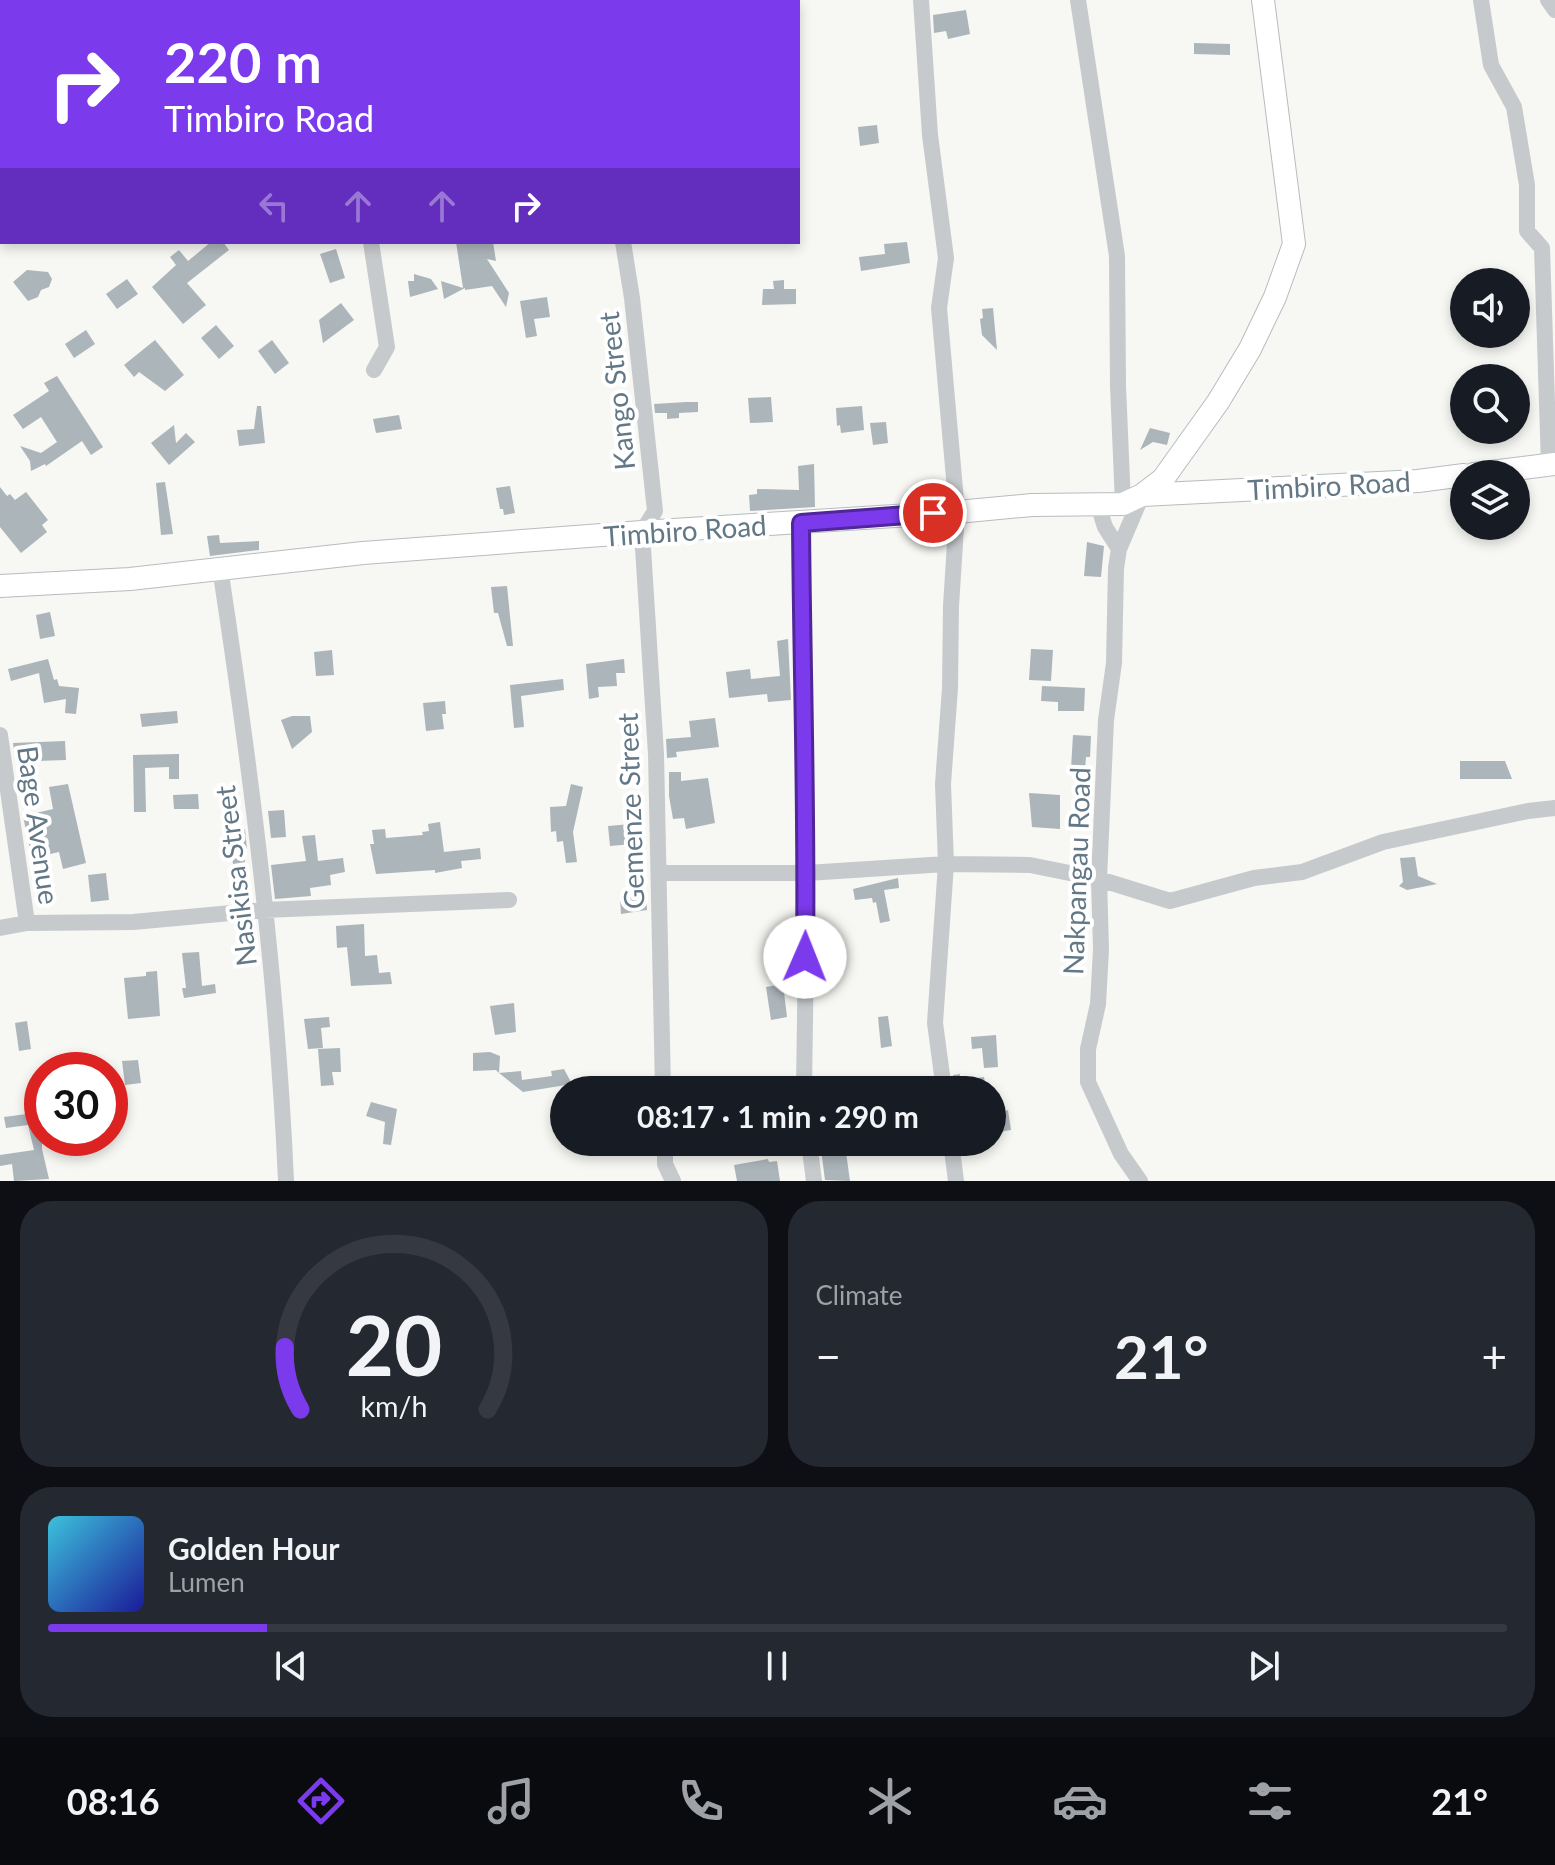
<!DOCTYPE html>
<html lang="en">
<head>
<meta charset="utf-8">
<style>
  body { margin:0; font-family:Lato,sans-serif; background:#242831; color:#f1f3f6; height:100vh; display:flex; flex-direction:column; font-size:30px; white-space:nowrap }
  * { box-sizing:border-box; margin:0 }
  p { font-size:26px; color:#9ea1a6 }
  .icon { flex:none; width:44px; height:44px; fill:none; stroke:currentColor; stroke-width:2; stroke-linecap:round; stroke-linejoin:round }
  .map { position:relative; height:1181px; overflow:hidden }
  .details { display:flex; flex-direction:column; gap:20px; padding:20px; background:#0d0f14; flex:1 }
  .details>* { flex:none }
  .hud { position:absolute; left:0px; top:0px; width:800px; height:244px; box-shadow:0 4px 12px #0003; background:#7c3aed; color:#fff; overflow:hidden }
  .buttons { position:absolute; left:1450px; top:268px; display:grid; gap:16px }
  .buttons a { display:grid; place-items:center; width:80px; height:80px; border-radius:50%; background:#171b24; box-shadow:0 4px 12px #0003; font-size:40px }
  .speed { position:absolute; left:24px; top:1052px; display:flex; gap:16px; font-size:40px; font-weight:700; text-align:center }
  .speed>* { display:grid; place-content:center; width:104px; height:104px; border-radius:50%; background:#171b24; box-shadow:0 4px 12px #0003; line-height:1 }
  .speed .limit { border:12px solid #d22; background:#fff; color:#111 }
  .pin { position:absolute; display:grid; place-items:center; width:68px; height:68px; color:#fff; margin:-34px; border:4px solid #fff; border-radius:50%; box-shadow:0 2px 8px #0007 }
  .me { position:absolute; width:88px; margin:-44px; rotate:1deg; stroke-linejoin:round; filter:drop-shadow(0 0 6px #0008) }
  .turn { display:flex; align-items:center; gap:28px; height:168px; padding:0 32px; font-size:36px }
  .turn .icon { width:104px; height:104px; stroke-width:2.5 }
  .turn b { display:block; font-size:56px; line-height:68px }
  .lanes { display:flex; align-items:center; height:76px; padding:0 32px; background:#0003; justify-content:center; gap:40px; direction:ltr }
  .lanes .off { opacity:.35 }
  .big { font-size:60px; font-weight:700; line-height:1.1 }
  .details .tile { flex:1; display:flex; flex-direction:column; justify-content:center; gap:12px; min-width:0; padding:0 28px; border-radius:32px; background:#242831 }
  .details .dial { align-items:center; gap:0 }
  .dial svg { height:208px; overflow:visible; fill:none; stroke:#363941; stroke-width:7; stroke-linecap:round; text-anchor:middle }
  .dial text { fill:#f1f3f6; stroke:none }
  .song { display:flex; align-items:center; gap:24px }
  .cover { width:96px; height:96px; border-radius:12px; background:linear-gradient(135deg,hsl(190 70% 55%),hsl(240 70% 35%)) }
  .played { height:8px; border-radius:4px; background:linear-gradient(90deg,#7c3aed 15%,#363941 15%) }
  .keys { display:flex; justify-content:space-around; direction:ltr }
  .heat { display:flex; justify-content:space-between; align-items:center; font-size:44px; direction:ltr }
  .details .tiles { flex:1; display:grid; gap:20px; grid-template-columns:1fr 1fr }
  .tile:last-child { grid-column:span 2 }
  .trip { position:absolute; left:550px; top:1076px; width:456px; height:80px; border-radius:40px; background:#171b24; box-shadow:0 4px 12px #0003; font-weight:700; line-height:80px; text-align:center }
  .dock { display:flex; height:128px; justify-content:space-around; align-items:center; background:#090b0e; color:#9ea1a6 }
  .dock .icon { width:56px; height:56px }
  .dock .on { color:#7c3aed }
  .dock b { font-size:36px; color:#f1f3f6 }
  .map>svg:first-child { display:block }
</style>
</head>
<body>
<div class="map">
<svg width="1555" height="1181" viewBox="0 0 1555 1181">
  <rect width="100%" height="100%" fill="#f7f7f3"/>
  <path fill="#acb5ba" d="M966,10L970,34L948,39L946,31L934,33L933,15Z
    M1194,43L1230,44V55L1194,54Z
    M877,125L879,143L860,146L858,127Z
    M211,242H223L229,250L187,283L206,305L183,324L152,287L176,265L170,257L179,250L188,261Z
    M456,242H493L496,261L487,259L509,293L506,307L492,286L465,290V288L444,299L441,281L463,288Z
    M907,242L910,263L861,271L859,257L885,254L884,244Z
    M336,249L345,278L330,283L320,254Z
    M27,270L48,272L52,279L49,287L41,290L38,297L28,301L13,282Z
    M414,274L431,279L438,289L410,297L408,281H414Z
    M127,279L138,294L117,309L106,294Z
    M784,280V289H796V304L762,305L763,289H774L773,281Z
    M547,297L550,317L534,319L537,336L526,338L520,301Z
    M341,303L354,320L323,343L319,320Z
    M993,308L997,350L982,335L980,319L983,318L982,309Z
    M216,325L234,346L219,359L201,338Z
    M86,330L95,344L74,358L65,344Z
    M155,340L184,375L165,391L139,372L134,377L124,365Z
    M272,340L289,363L275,374L258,351Z
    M57,376L103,447L91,455L82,441L46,466L45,464L31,471L30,461L20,446L41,453L57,442L41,417L23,429L13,415L49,391L44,383Z
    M771,397L773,422L750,423L748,398Z
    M686,402H698V412L679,413V418L667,419V413H655L654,404Z
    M257,406H261L265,443L239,446L237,430L254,429Z
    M862,406L864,430L841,433L840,425L837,426L836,408Z
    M399,415L402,429L376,433L373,419Z
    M886,422L888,443L873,445L870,423Z
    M174,425L176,443L186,433L195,442L169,465L151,443Z
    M1150,428L1170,433L1167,445L1153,442L1140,450Z
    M814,464L815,507L750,511L749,495L757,494V489L799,490L798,466Z
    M165,482L173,534L161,535L156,483Z
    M510,486L515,513L504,515L503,509H500L496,488Z
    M0,487L7,496L10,494L15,500L26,492L48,520L42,525L47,532L21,553L0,527Z
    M219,535L220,543L259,541V550L210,556L207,536Z
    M1087,542L1104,546L1101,577L1084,576Z
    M507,586L513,646H507L498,613H494L491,587Z
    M50,612L55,636L40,639L36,615Z
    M788,639L791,700L768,702L767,694L729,698L726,672L750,669L751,679L780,676L777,641Z
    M1031,649L1053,650L1051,681L1029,680Z
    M332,650L334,675L316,676L314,652Z
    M48,659L54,680L57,679L59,686L79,688L76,714L65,713L66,699L44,703L39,673L11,681L8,669Z
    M624,659L625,673H616L617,686L598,687L599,697L589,699L586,664Z
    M563,679L564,690L521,696L524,727L514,728L510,685Z
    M1042,686L1085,688L1084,711H1058V702L1041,701Z
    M445,701L446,714H442L444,729L426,731L423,703Z
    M177,711L178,723L142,727L140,714Z
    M292,716H310L312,732L292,749L281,720Z
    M715,718L719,747L676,752L677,757L667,758L666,739L691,737L689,721Z
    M1073,735L1091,736L1090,757H1086L1085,770L1071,768Z
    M65,741L66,760L37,761V765L23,766V760H15L13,743Z
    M179,754V779H169V767L145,768L146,812H134L133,755Z
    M1460,761H1505L1512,779H1460Z
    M669,772H681V781L708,778L715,823L686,829L684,818L673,819L669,796Z
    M68,784L86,863L63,869L59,852L50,854L48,846L30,849L23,816L53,809L49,787Z
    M571,784L583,787L573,832L577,862L566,863L563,841L557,842L556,831L551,832L550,807L566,806Z
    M1029,793L1060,795V829L1032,827Z
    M198,794L199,809H174L173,795Z
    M284,810L286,837L271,838L268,811Z
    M440,822L444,852L480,848L481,859L461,861L462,868L435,873V870L376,874L370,844H374L372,830L385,829L386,838L423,835L422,832L429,831L428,824Z
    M631,824L633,844L610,846L608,826Z
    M245,829L247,849H243L245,862L233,864L229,830Z
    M315,835L318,861L343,858L345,872L330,875L331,885L310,888L311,896L275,899L271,865L306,861L302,836Z
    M1415,857L1418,876L1437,884L1407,890L1399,886L1403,882L1400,858Z
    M106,873L109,900L91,902L88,875Z
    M898,878L899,888L884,890L890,921L880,923L876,902L873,903L872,898L855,900L853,889Z
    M646,895L647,910L621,914L620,898Z
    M364,924L365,956L377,955L379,973L390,972L392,984L351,986L347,947L337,948L336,926Z
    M199,952L202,986L215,984L216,993L184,998L182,988H186L182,953Z
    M157,971L160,1016L128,1019L124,978L146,976V972Z
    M783,984L787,1017L771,1020L766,987Z
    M514,1003L516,1032L495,1035L490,1006Z
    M888,1016L892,1046L881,1048L878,1017Z
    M329,1017L330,1027L321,1028L323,1048L308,1049L304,1019Z
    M27,1021L31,1049L19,1051L15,1023Z
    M996,1035L998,1067L984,1068L982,1048L972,1049L971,1037Z
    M340,1048L341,1072H332L334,1085L321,1086L318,1049Z
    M490,1052L500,1056L499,1073L496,1070L473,1071V1053Z
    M138,1060L141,1083L125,1085L122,1061Z
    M564,1069L572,1084L523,1092L499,1073L521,1071L522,1080L552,1076L551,1071Z
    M960,1074V1080L984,1077L986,1088L955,1090L953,1075Z
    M371,1102L397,1109L391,1145L383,1144L385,1122L366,1116Z
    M1004,1103L1005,1111L1008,1110L1011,1130L992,1133V1105Z
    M42,1112V1149L49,1179L14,1181L12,1164L0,1166V1155L34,1150L28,1125L6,1128L4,1117Z
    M820,1142H837L838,1154L846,1152L850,1181L825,1180Z
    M768,1159L769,1162L777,1161L780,1181H737L734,1165Z"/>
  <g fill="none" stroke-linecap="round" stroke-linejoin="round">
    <g stroke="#b6bcc0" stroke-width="24">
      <path id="secondary" d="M1474,474L1555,464
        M1142,495L1163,479L1218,402L1250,349L1275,297L1294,244L1263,0
        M0,586L130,579L363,553L642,532L957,512L1032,505L1123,504L1142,495L1418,481L1464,475"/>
    </g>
    <path stroke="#c6cacd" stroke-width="8" d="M0,34H2
      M0,174L2,173"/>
    <path stroke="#c6cacd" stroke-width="16" d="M97,0L98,2
      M315,0V2
      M462,0V2
      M921,0L930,135L946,258L939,308L957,512L951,606L950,688L943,784L946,864L935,1023L944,1090
      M1078,0L1117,256L1118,386L1123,504
      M1481,0L1491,65L1514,107L1527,185V231L1542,248L1549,465
      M1548,0L1555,10
      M114,2L116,0
      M149,2H180
      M671,2L688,0
      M371,242L387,347L374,370
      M623,242L632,298L655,511L642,532L656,754L663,1090
      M1098,505L1105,527L1119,549
      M801,523L802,706L807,873L804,1090
      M220,568C251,771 277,975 286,1181
      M0,735L27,923
      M659,873H807L946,864L1030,865L1099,879L1170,901L1254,878L1302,872L1383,842L1528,811L1555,808
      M0,928L27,923L133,922L264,910L509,900
      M665,1142V1164L673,1181
      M809,1142L814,1181
      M951,1142L956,1181
      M1140,1181L1121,1154L1088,1082V1049L1098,1004L1101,949L1099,879L1106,720L1114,663L1116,568L1119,549L1142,495"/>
    <use href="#secondary" stroke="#fff" stroke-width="22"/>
  </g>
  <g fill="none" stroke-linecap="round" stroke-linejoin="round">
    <g stroke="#51269a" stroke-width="20">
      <path id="route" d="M805,957C807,812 802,668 801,523L933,513"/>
    </g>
    <use href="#route" stroke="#7c3aed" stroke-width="14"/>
  </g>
  <g text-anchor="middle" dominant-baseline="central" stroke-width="8" stroke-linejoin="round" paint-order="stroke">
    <g font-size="28" fill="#637886" stroke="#fff">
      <text transform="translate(616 391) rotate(-96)">Kango Street</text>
      <text transform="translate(1329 485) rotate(-3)">Timbiro Road</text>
      <text transform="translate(685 530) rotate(-4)">Timbiro Road</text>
      <text transform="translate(630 811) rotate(-92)">Gemenze Street</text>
      <text transform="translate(39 825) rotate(82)">Bage Avenue</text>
      <text transform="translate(1076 871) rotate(-88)">Nakpangau Road</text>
      <text transform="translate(235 876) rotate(-97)">Nasikisa Street</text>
    </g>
  </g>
</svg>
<div class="buttons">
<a><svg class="icon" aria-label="sound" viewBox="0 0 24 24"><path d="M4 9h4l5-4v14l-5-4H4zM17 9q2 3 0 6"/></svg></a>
<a><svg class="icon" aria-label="search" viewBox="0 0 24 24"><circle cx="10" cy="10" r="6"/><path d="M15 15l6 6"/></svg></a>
<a><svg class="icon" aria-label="layers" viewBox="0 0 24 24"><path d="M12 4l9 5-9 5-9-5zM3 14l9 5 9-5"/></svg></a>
</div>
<div class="speed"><div class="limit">30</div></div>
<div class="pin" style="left:933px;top:513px;background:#d93025"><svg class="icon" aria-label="arrive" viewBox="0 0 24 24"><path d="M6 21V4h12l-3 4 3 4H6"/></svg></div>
<svg class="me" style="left:805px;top:957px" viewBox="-20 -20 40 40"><circle r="19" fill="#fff"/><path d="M0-13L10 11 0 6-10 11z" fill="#7c3aed"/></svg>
<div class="trip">08:17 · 1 min · 290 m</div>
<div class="hud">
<div class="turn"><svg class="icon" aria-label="right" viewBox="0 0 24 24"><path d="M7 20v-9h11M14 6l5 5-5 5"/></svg><div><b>220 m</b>Timbiro Road</div></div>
<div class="lanes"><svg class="icon off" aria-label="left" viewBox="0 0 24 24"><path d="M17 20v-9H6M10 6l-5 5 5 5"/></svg><svg class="icon off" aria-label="ahead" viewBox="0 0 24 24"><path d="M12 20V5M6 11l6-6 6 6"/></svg><svg class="icon off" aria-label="ahead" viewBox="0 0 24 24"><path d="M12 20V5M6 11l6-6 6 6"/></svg><svg class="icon" aria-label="right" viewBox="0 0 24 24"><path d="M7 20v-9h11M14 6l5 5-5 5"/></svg></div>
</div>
</div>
<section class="details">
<div class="tiles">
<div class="tile dial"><svg viewBox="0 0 100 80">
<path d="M14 69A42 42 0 1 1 86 69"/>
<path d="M14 69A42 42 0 0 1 8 45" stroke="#7c3aed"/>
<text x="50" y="56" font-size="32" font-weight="700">20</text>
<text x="50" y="72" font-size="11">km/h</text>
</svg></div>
<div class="tile"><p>Climate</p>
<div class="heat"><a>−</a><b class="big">21°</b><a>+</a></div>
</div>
<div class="tile">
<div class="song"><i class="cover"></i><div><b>Golden Hour</b><p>Lumen</p></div></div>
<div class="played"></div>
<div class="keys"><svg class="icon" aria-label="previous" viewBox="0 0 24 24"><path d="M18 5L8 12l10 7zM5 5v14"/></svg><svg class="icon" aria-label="pause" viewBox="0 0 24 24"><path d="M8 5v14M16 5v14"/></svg><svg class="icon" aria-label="next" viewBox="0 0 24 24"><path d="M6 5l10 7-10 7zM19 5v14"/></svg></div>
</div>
</div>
</section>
<nav class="dock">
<b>08:16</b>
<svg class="icon on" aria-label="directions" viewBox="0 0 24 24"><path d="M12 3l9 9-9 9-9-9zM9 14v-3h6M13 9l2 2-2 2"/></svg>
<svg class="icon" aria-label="music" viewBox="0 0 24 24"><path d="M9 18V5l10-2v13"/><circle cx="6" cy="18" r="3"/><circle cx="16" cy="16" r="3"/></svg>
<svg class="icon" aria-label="phone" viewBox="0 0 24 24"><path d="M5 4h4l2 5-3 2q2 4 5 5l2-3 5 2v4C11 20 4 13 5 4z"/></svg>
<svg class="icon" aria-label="climate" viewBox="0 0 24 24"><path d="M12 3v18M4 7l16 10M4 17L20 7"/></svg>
<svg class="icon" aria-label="car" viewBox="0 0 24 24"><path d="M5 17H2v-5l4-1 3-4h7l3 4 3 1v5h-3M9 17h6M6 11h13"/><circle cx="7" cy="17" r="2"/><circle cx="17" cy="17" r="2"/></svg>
<svg class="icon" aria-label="filters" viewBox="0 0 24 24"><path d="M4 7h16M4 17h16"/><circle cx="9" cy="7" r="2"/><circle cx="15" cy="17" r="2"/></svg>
<b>21°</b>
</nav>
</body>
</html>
